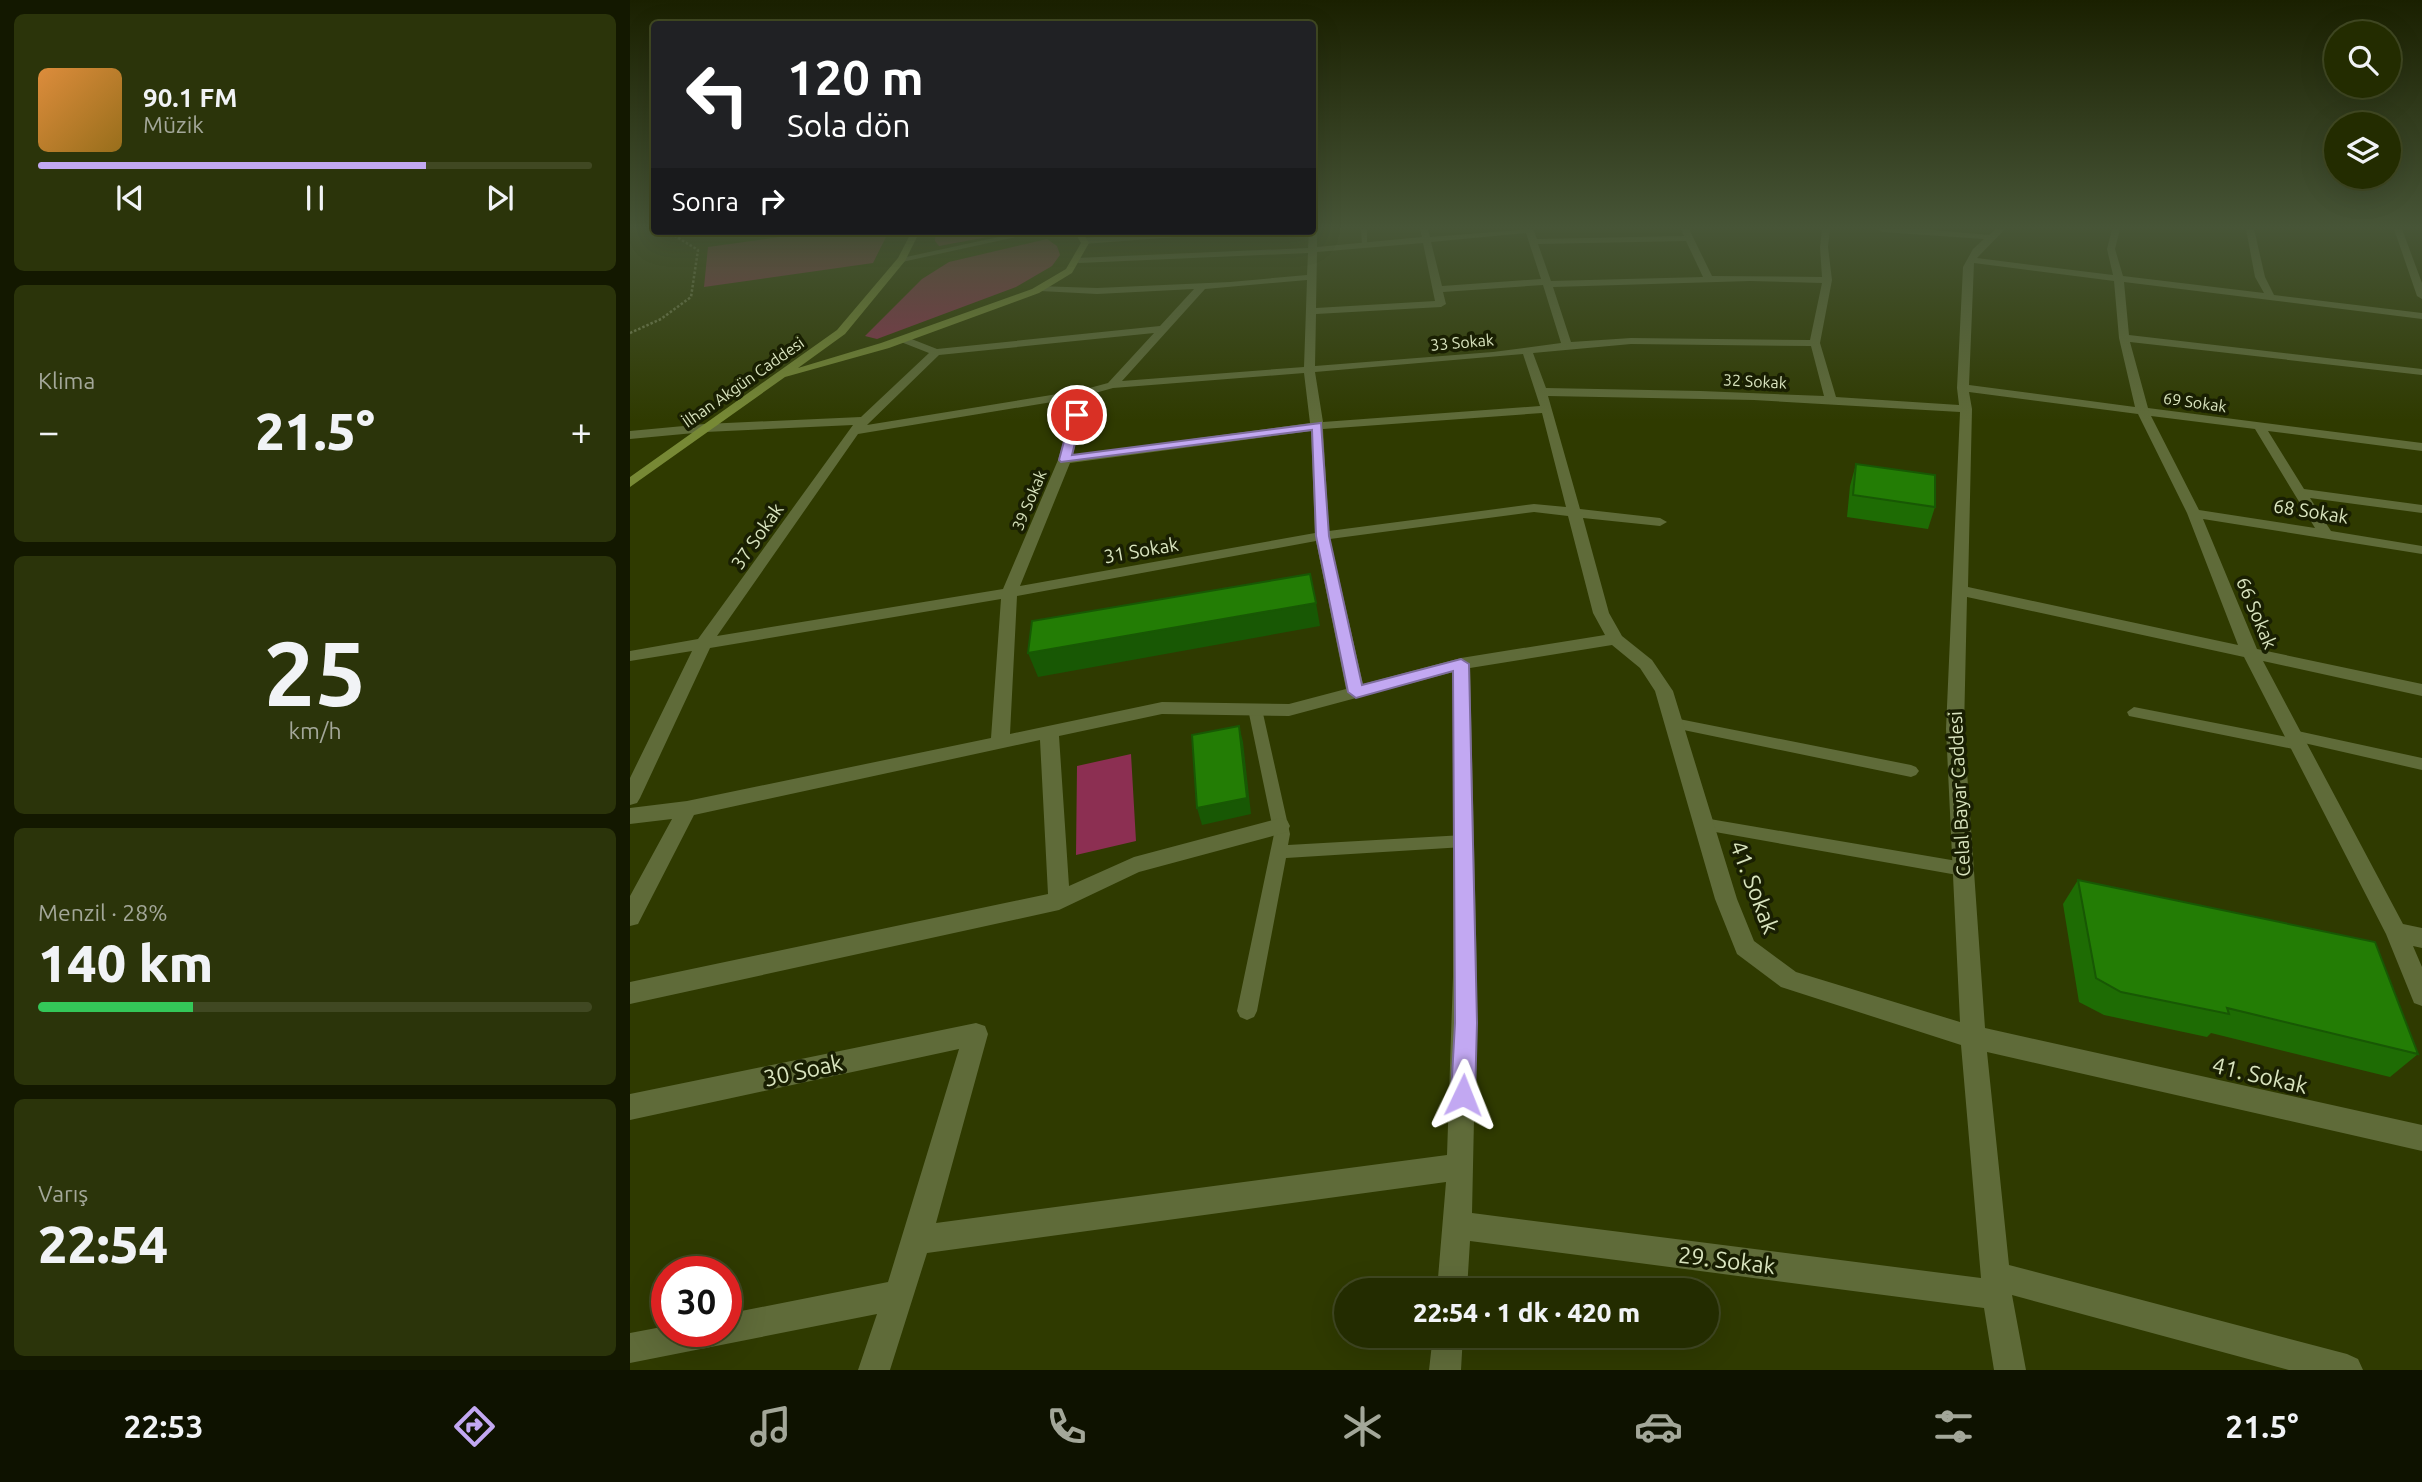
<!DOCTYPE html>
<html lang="tr">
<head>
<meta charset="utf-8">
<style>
  body { margin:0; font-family:Ubuntu,sans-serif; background:#2b340a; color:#f1f3f6; height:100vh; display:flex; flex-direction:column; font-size:26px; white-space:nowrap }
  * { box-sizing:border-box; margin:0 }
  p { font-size:23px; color:#a3a799 }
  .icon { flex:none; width:38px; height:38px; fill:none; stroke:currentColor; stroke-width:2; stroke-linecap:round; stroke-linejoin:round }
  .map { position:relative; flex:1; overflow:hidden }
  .side { display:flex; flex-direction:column; gap:14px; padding:14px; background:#131800; width:630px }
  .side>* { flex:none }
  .banner { position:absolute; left:21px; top:21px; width:665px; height:214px; border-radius:7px; box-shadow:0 7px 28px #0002,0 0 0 2px #404822; background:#202124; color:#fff; overflow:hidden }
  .fabs { position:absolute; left:1694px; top:21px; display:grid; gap:14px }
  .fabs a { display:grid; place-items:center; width:77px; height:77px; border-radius:50%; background:#232c00; box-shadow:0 7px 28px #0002,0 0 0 2px #404822; font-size:35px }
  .speed { position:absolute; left:21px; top:1256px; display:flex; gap:14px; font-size:35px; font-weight:700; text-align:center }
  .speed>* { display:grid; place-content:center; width:91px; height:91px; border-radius:50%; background:#232c00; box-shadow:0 7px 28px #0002,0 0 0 2px #404822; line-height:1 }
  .speed .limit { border:10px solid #d22; background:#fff; color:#111 }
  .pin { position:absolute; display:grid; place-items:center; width:60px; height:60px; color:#fff; margin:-30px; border:4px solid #fff; border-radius:50%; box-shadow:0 2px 7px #0007 }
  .me { position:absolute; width:77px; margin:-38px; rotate:2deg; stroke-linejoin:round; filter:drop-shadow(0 0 5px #0008) }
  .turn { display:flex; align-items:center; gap:24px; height:147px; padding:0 21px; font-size:32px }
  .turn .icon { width:91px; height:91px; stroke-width:2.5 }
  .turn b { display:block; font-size:49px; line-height:60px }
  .then { display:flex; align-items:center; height:66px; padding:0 21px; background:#0003; gap:14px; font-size:26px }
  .big { font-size:52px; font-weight:800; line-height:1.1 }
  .side .tile { flex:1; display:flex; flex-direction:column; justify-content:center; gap:10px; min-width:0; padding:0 24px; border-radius:10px; background:#2b340a }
  .side .dial { align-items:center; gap:0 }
  .dial b { font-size:91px; line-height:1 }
  .song { display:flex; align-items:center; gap:21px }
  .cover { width:84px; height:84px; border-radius:10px; background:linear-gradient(135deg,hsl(30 70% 55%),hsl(40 70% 35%)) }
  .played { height:7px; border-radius:4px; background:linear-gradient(90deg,#c2a8f2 70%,#404822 70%) }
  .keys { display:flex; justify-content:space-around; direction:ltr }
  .heat { display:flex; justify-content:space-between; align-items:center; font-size:38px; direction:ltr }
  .charge { height:10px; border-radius:5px; background:linear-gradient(90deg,#34c759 28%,#404822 0) }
  .trip { position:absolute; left:704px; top:1278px; width:385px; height:70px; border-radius:35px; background:#232c00; box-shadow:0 7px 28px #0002,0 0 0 2px #404822; font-weight:800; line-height:70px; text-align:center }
  .menu { display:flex; height:112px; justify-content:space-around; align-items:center; background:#0e1200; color:#a3a799 }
  .menu .icon { width:49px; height:49px }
  .menu .on { color:#c2a8f2 }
  .menu b { font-size:32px; color:#f1f3f6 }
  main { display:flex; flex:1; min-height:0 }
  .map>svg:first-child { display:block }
</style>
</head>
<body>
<main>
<section class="side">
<div class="tile">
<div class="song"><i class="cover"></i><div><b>90.1 FM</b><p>Müzik</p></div></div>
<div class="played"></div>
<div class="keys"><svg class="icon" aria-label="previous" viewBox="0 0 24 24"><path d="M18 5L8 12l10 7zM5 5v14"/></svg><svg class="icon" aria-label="pause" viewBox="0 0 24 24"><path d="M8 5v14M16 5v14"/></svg><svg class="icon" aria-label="next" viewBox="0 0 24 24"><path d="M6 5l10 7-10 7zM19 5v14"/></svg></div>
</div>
<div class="tile"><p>Klima</p>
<div class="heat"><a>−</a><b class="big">21.5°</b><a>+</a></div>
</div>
<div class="tile dial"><b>25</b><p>km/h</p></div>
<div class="tile"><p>Menzil · 28%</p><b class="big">140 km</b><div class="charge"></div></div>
<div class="tile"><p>Varış</p><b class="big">22:54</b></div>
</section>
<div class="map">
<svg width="1792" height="1370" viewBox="0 0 1792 1370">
  <rect width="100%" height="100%" fill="#2f3a00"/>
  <path fill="#8c2f52" d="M194,231H259L243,263L74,287L78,247Z
    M306,231H389L309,246L305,241Z
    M417,239L427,246L430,255L422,266L386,287L247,339L235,336L292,279L319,262Z
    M501,754L506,841L446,855L447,766Z"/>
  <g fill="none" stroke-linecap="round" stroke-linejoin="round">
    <path stroke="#768150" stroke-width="2.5" stroke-dasharray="2.5 2" stroke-linecap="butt" d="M0,333L31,319L61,297L68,250L37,231"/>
    <path fill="#5f6b39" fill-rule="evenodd" d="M731,229H737V245L732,244Z
      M625,704L632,709L660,834L658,845L834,835L840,836L842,841L840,846L834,847L656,858L627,1011L624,1017L617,1020L610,1017L607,1011L644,834L618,709Z
      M1504,707L1657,737L1658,731L1663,730L1792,758V770L1674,743L1673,749L1668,750L1499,716L1497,712Z
      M1044,718L1281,765L1286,767L1289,771L1286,775L1281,777L1039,727L1037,723L1039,719Z
      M1074,818L1333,862L1339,864L1341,869L1339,874L1333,876L1074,830L1068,828L1066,824L1068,820Z"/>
    <path fill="#5f6b39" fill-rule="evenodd" d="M682,229H687V247L792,237L790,229H798L800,237L903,229L907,239L1054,236L1051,229H1059L1082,276L1192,277L1190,247L1192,229H1200L1198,247L1202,280L1190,343L1206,397L1329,405L1327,388L1333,267L1343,249L1354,239L1252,232L1248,229H1293L1359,235L1366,229H1375L1347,258L1483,275L1477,249L1482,229H1490L1485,249L1493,276L1634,293L1625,277L1616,229H1624L1635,277L1644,295L1792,313V319L1494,282L1499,335L1792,369V375L1500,342L1518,408L1792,443V451L1638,431L1674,489L1792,505V513L1680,498L1701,531L1792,546V554L1573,519L1627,649L1792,684V696L1633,661L1773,924L1792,928V948L1783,946L1792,967V1006L1784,1003L1756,934L1614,657L1337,597L1334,729L1355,1028L1792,1125V1151L1357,1052L1379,1265L1717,1354L1728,1359L1733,1370H1659L1382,1295L1396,1370H1364L1354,1308L840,1241L837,1290H807L816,1182L297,1253L260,1370H228L247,1314L0,1363V1333L37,1326V1332H96V1314L258,1282L329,1049L0,1120V1094L346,1023L355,1026L358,1034L306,1223L817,1155L823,977V672L659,716L532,714L429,736L439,886L504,857L650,818L657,820L660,826L657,832L650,834L509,872L429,910L0,1004V982L418,894L410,740L64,815L8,924L0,926V896L42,819L0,824V808L57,801L361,738L371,599L80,648L10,798L7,803L0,805V778L62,651L0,661V651L68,639L223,425L75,432L0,439V431L75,424L231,417L299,353L271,342V338H279L307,349L530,326L564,289L467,294L410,291L407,290V286L467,288L600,282L677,275L678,253L449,263L446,262V258L678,248L679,231ZM896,233L911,279L812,286L801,242ZM1056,241L1073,277L921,281L908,244ZM793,243L805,301L686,308L687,252ZM1344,263L1484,281L1489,338L1505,407L1339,385ZM677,280L674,367L492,381L575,289ZM1120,281L1192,283L1180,340L1001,338L941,342L923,287ZM913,285L931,343L863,352L685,366L686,314L811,307L816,304L813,292ZM524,333L478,383L452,390L237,425L309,355ZM1001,344L1181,346L1194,396L1071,391L916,388L903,353ZM893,354L910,406L693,422L685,372ZM674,373L680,423L443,455L458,395L483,388ZM1339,392L1508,414L1557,513L1608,645L1338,587L1342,409ZM918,396L1124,400L1330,412L1316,729L1330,1022L1166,972L1124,941L1107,899L1043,691L1022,660L992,636L979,613L953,518L1030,526L1037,522L1030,518L950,509ZM446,398L428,460L373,589L87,636L228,434ZM912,413L936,507L904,504L699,531L693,429ZM1521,416L1625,429L1685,528L1569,510ZM681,431L685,533L390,586L440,463ZM904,512L938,516L963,613L975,635L831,658L733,684L700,539ZM686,541L716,689L659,704L532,702L380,734L387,596ZM982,645L1010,668L1025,691L1085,899L1107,954L1151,987L1331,1045L1351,1278L842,1213L847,977L840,668Z
      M1764,229H1772L1792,283V299L1787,296Z
      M396,231H413L272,262L267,259Z
      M551,231H588L584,234L454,244L450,241L454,238Z
      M803,1335H833L831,1370H799Z"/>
    <path fill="#778935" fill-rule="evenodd" d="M282,231H290L275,261L215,334L168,368L251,343L402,289L436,269L451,243L444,231H452L459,243L442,273L409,293L259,348L155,377L0,487V477L207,330L268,258Z"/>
  </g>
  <path fill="#1e6c04" d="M1226,464L1305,507L1298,529L1217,517L1220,486Z
    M1448,880L1788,1054L1760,1077L1581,1033L1577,1037L1474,1015L1449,1002L1433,904Z"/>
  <path fill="#185804" d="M686,603L690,626L408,677L398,653Z
    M609,726L613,742L621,814L572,825L567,808Z"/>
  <path fill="#237d05" stroke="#185804" stroke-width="2" d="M1226,464L1305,475V507L1223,495Z
    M680,574L686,603L398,653L402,621Z
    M609,726L617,798L567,808L562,735Z
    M1448,880L1745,942L1788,1054L1597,1008L1599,1014L1491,992L1466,978Z"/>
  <linearGradient id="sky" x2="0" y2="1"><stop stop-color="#1a2000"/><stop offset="0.54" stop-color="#475537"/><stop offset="1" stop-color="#475537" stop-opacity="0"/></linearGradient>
  <rect width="1792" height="421" fill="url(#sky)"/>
  <path fill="#c2a8f2" stroke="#7e6d9d" stroke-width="2" d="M447,412L452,415L442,455L691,423L699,536L732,685L831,659L839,664L847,1023L845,1095L841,1103L833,1106L825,1103L821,1095L825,1023L823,671L726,698L718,692L686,536L682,430L431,462L429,460L441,415Z"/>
  <g text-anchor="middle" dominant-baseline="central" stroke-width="7" stroke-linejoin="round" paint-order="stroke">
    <g font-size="16" fill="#d9e4bf" stroke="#191f02">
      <text transform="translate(832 342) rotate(-5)">33 Sokak</text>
      <text transform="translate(1125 381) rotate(3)">32 Sokak</text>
      <text transform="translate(113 382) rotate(-35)">İlhan Akgün Caddesi</text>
      <text transform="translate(1565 402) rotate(8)">69 Sokak</text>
      <text transform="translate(399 500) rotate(-67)">39 Sokak</text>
    </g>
    <g font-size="19" fill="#d9e4bf" stroke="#191f02">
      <text transform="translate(1681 511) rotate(9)">68 Sokak</text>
      <text transform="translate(127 536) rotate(-55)">37 Sokak</text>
      <text transform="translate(511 550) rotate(-10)">31 Sokak</text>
      <text transform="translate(1627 613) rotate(67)">66 Sokak</text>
      <text transform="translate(1329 794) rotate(-93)">Celal Bayar Caddesi</text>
    </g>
    <g font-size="23" fill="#d9e4bf" stroke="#191f02">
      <text transform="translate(1125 887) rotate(69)">41. Sokak</text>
      <text transform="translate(173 1070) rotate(-12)">30 Soak</text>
      <text transform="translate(1630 1075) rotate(13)">41. Sokak</text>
      <text transform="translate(1097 1260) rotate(7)">29. Sokak</text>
    </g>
  </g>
</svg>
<div class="fabs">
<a><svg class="icon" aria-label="search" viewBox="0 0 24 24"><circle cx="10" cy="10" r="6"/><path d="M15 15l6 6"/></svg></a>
<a><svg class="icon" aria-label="layers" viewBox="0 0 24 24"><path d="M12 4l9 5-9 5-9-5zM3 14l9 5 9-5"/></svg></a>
</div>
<div class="speed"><div class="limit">30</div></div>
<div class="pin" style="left:447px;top:415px;background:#d93025"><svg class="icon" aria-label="arrive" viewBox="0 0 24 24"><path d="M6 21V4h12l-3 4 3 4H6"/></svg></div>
<svg class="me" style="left:833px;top:1095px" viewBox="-20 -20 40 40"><path d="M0-17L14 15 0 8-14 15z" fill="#c2a8f2" stroke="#fff" stroke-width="4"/></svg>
<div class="trip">22:54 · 1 dk · 420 m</div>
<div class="banner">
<div class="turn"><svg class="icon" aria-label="left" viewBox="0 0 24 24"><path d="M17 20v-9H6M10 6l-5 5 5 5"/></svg><div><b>120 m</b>Sola dön</div></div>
<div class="then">Sonra<svg class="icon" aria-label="right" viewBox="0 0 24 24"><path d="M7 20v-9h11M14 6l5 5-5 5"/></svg></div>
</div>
</div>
</main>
<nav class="menu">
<b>22:53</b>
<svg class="icon on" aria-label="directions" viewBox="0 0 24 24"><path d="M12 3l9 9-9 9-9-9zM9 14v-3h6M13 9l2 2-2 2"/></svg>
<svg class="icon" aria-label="music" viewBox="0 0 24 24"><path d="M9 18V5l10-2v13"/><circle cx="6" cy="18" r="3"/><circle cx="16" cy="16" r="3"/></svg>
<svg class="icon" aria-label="phone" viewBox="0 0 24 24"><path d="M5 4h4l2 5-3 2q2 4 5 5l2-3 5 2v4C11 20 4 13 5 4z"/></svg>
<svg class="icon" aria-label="climate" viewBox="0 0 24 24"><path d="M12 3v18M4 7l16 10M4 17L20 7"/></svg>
<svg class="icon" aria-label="car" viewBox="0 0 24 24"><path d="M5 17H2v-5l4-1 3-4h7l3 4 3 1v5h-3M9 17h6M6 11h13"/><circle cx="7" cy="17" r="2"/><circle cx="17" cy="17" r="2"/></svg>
<svg class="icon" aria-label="filters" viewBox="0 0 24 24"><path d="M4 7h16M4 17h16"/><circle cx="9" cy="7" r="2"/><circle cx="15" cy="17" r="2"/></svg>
<b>21.5°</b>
</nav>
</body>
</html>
